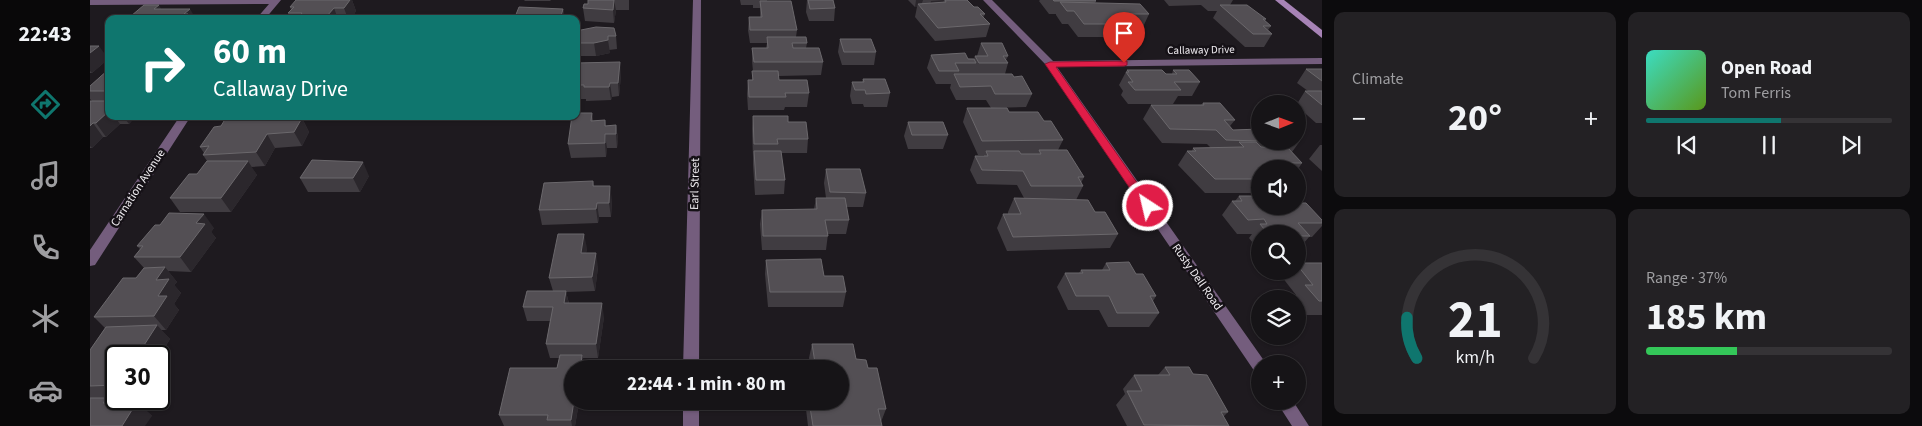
<!DOCTYPE html>
<html lang="en">
<head>
<meta charset="utf-8">
<style>
  body { margin:0; font-family:"Source Sans 3",sans-serif; background:#232124; color:#f1f3f6; height:100vh; display:flex; flex-direction:column; font-size:19px; white-space:nowrap }
  * { box-sizing:border-box; margin:0 }
  p { font-size:16px; color:#9e9ea1 }
  .icon { flex:none; width:28px; height:28px; fill:none; stroke:currentColor; stroke-width:2; stroke-linecap:round; stroke-linejoin:round }
  .map { position:relative; flex:1; overflow:hidden }
  .sheet { display:flex; flex-direction:column; gap:12px; padding:12px; background:#0c0b0d; width:600px }
  .sheet>* { flex:none }
  .banner { position:absolute; left:15px; top:15px; width:475px; height:105px; border-radius:10px; box-shadow:0 1px 4px #0004,0 0 0 1px #353336; background:#0f766e; color:#fff; overflow:hidden }
  .needle { width:32px; rotate:89deg }
  .tools { position:absolute; left:1161px; top:95px; display:grid; gap:10px }
  .tools a { display:grid; place-items:center; width:55px; height:55px; border-radius:50%; background:#161417; box-shadow:0 1px 4px #0004,0 0 0 1px #353336; font-size:25px }
  .speed { position:absolute; left:15px; top:345px; display:flex; gap:10px; font-size:25px; font-weight:700; text-align:center }
  .speed>* { display:grid; place-content:center; width:65px; height:65px; border-radius:50%; background:#161417; box-shadow:0 1px 4px #0004,0 0 0 1px #353336; line-height:1 }
  .speed .limit { border:2px solid #111; border-radius:8px; background:#fff; color:#111 }
  .pin { position:absolute; display:grid; place-items:center; width:42px; height:42px; color:#fff; margin:-51px -21px; border-radius:50% 50% 50% 0; rotate:-45deg; box-shadow:0 0 5px #0007 }
  .pin .icon { rotate:45deg }
  .me { position:absolute; width:55px; margin:-28px; rotate:325deg; stroke-linejoin:round; filter:drop-shadow(0 0 4px #0008) }
  .turn { display:flex; align-items:center; gap:18px; height:105px; padding:0 25px; font-size:22px }
  .turn .icon { width:65px; height:65px; stroke-width:2.5 }
  .turn b { display:block; font-size:35px; line-height:42px }
  .big { font-size:38px; font-weight:700; line-height:1.1 }
  .sheet .tile { flex:1; display:flex; flex-direction:column; justify-content:center; gap:8px; min-width:0; padding:0 18px; border-radius:10px; background:#232124 }
  .sheet .dial { align-items:center; gap:0 }
  .dial svg { height:130px; overflow:visible; fill:none; stroke:#353336; stroke-width:7; stroke-linecap:round; text-anchor:middle }
  .dial text { fill:#f1f3f6; stroke:none }
  .song { display:flex; align-items:center; gap:15px }
  .cover { width:60px; height:60px; border-radius:8px; background:linear-gradient(135deg,hsl(170 70% 55%),hsl(90 70% 35%)) }
  .played { height:5px; border-radius:2px; background:linear-gradient(90deg,#0f766e 55%,#353336 55%) }
  .keys { display:flex; justify-content:space-around; direction:ltr }
  .heat { display:flex; justify-content:space-between; align-items:center; font-size:28px; direction:ltr }
  .charge { height:8px; border-radius:4px; background:linear-gradient(90deg,#34c759 37%,#353336 0) }
  .sheet .tiles { flex:1; display:grid; gap:12px; grid-template-columns:repeat(2,1fr) }
  .trip { position:absolute; left:474px; top:360px; width:285px; height:50px; border-radius:25px; background:#161417; box-shadow:0 1px 4px #0004,0 0 0 1px #353336; font-weight:700; line-height:50px; text-align:center }
  main { display:flex; flex:1; min-height:0 }
  .tab-bar { display:flex; flex-direction:column; width:90px; justify-content:space-around; align-items:center; background:#090809; color:#9e9ea1 }
  .tab-bar .icon { width:35px; height:35px }
  .tab-bar .active { color:#0f766e }
  .tab-bar b { font-size:22px; color:#f1f3f6 }
  .map>svg:first-child { display:block }
</style>
</head>
<body>
<main>
<nav class="tab-bar">
<b>22:43</b>
<svg class="icon active" aria-label="directions" viewBox="0 0 24 24"><path d="M12 3l9 9-9 9-9-9zM9 14v-3h6M13 9l2 2-2 2"/></svg>
<svg class="icon" aria-label="music" viewBox="0 0 24 24"><path d="M9 18V5l10-2v13"/><circle cx="6" cy="18" r="3"/><circle cx="16" cy="16" r="3"/></svg>
<svg class="icon" aria-label="phone" viewBox="0 0 24 24"><path d="M5 4h4l2 5-3 2q2 4 5 5l2-3 5 2v4C11 20 4 13 5 4z"/></svg>
<svg class="icon" aria-label="climate" viewBox="0 0 24 24"><path d="M12 3v18M4 7l16 10M4 17L20 7"/></svg>
<svg class="icon" aria-label="car" viewBox="0 0 24 24"><path d="M5 17H2v-5l4-1 3-4h7l3 4 3 1v5h-3M9 17h6M6 11h13"/><circle cx="7" cy="17" r="2"/><circle cx="17" cy="17" r="2"/></svg>
</nav>
<div class="map">
<svg width="1232" height="426" viewBox="0 0 1232 426">
  <rect width="100%" height="100%" fill="#1e1a1f"/>
  <g fill="none" stroke-linecap="round" stroke-linejoin="round">
    <path fill="#745d7d" fill-rule="evenodd" d="M0,0H191L175,19H166L179,4L0,5Z
      M603,0H611L609,369H593Z
      M893,0H902L963,61L1232,58V64L967,67L1175,362L1176,364H1170V374L1165,372L957,66Z
      M90,116H101L5,265L0,266V250Z
      M593,401H609V426H593Z
      M1186,401H1203L1219,426H1202Z"/>
    <path fill="#a783b6" fill-rule="evenodd" d="M1185,0H1194L1232,30V38Z"/>
  </g>
  <path fill="#403c41" d="M262,0L266,11L261,19H201L198,13L201,10L200,7Z
    M434,0H461L460,1H435Z
    M498,0H539V10H526L524,23L495,21L493,8L498,4Z
    M650,0H677V1L707,30L706,37L717,43L716,48L733,62L731,75L689,76V80L719,93L717,107H695L694,110H658L657,94L658,80H662L663,71L662,61V48H676L677,43H660L658,30L659,17H670V8H663V5H651Z
    M717,0H743L745,8L744,21H719L716,12Z
    M818,0H877L884,7L895,14L893,18L900,24L896,37L845,41L825,17L827,7H825Z
    M950,0H1005L1006,1L1005,3L1059,14L1053,27H1044L1041,33H1017L1016,37H988L978,24H972L966,15V14H959L949,1Z
    M1074,0H1143L1140,5L1176,19L1175,21L1181,26L1178,30L1182,34L1174,47H1155L1123,18L1127,11H1118L1111,5L1079,6Z
    M71,9L106,19H43L41,16Z
    M473,9L475,19H425V17Z
    M486,31L526,36L527,49L519,50L520,53L506,56H486Z
    M750,39L786,52L784,65H752L748,52Z
    M891,43L918,56L916,60L918,63L915,74L924,77L942,94L936,107L901,108L896,100H866L860,88L861,84H846L837,68L841,55L884,59L885,56H887Z
    M0,46L16,56L19,54V62L17,60L2,73H0Z
    M486,63L531,75L529,96L522,97L521,100L496,101V99H486Z
    M19,69V116H46L39,124H30L16,137H13L2,148H0V101H2L0,99V86Z
    M1216,69H1232V123H1226L1208,107V104H1207L1215,91H1218L1207,83Z
    M1037,70L1076,74H1082L1083,70L1110,82L1102,96H1088L1083,104H1038L1031,95L1033,91L1029,85Z
    M773,79L800,93L797,107H774L773,104H762L760,96L762,82H772Z
    M1113,103L1145,120L1140,126L1143,130L1170,129V141H1210L1202,152L1212,163L1208,169H1170V193H1115L1088,165L1097,151H1102L1103,148H1121L1117,144L1072,143L1053,119L1061,105H1111Z
    M877,108L919,112L954,121L973,140L968,150L994,177L991,183L993,186L986,200L1005,212L1028,234L1020,248L917,251L907,228L913,214H918V212L924,198H934L927,185L887,184L880,170L885,156H894V155H888L873,122Z
    M502,113L503,121L515,120L516,126L526,125L528,139L527,148H517L516,157L481,158L478,144Z
    M663,116L698,122L718,139L717,153H691L695,180L694,194L665,195L663,165V157L662,129Z
    M212,118L219,132L212,146L185,148L175,166L161,167L167,175L141,212H90L80,198L107,174L117,161L113,155L114,153L110,147L131,126L178,119Z
    M818,122L858,135L853,149H818L814,136Z
    M1230,145H1232V171L1219,159Z
    M736,169L776,193L773,207H756L759,220L756,234H738L736,250H672L670,224L672,210L724,209L726,198H736L734,183Z
    M279,176L270,192H218L210,178Z
    M503,181L504,186L522,200L521,217H509L508,223L452,225L449,210Z
    M1149,196L1170,206L1194,207L1195,206H1208L1232,220V226L1222,237H1219L1208,250V234H1170V251H1169L1159,238L1162,234H1147L1132,215L1142,201H1145Z
    M124,228L121,232L126,238L101,272L78,271L87,282L84,285L91,293L84,304L89,310L76,330H71L80,339L69,357V356H26V399H32H18L22,403L47,402L62,416L0,426V350L15,328L4,317L46,278L54,268L44,257L50,249L47,246Z
    M497,248L496,253L508,267L505,291L476,292L479,303L514,317L508,358H493L494,364H501L502,369H482V401H492L491,408H488L485,426H414L409,415L467,368L469,358H460L456,344L460,321H437L433,307L463,291L459,278Z
    M676,260L734,276L756,292L753,307H678L675,274Z
    M1016,263L1046,274L1066,296L1063,301L1069,313L1059,327H1018L1009,310H978L967,287L975,273H989L991,270H1012Z
    M1208,263H1232V315H1215L1208,306V299H1203L1206,295L1192,277L1198,271H1208Z
    M722,344L766,359L778,368L796,409L791,422L792,426H718L715,401H750V369H721L719,358Z
    M1075,367L1103,374L1138,412L1133,417L1139,426H1037L1026,405L1035,394L1033,389L1044,375H1068Z"/>
  <path fill="#2b272c" d="M260,0H262L266,11L261,19H258L254,8Z
    M524,0L526,10L524,23L523,10Z
    M826,0H833L831,6L828,4L827,7H825Z
    M854,0L851,12L838,14L841,1Z
    M69,5L76,18L64,9Z
    M244,8L248,19H239L237,16Z
    M100,9L106,19H92L94,14Z
    M473,9L475,19H471V16Z
    M518,40L520,53L506,56L504,43Z
    M9,46L17,57H15L17,60L2,73L0,71V53Z
    M530,62L531,75L529,96L528,83Z
    M520,83L522,97L521,100L519,87Z
    M19,111V116H24L30,124L16,137L6,123Z
    M33,116H46L39,124Z
    M167,116H176L180,123L165,120Z
    M212,118L219,132L212,146L204,132Z
    M3,123L13,137L2,148L0,146V126Z
    M526,125L528,139L527,148L526,134Z
    M177,134L185,148L175,166L166,152Z
    M515,134L517,148L516,157L515,143Z
    M158,161L167,175L141,212L131,198Z
    M273,162L279,176L270,192L263,178Z
    M520,186L522,200L521,217L519,203Z
    M507,203L509,217L508,223L506,209Z
    M114,214L124,228L121,232L126,238L101,272L90,257L106,223Z
    M494,234L497,248L494,267L491,253Z
    M506,253L508,267L505,291L502,277Z
    M75,267L87,282L84,285L91,293L84,304L89,310L76,330L64,316L68,296L66,280Z
    M476,291L479,305L474,303Z
    M512,303L514,317L508,358L506,344Z
    M67,325L80,339L69,357V356H47Z
    M492,355L495,369L491,364Z
    M17,398L32,411L13,403Z
    M484,401H486L488,408L485,426H482L481,420Z
    M490,401H492L491,408Z
    M47,402L62,416L55,426H32Z"/>
  <path fill="#534f54" stroke="#6b686c" d="M206,0H260L254,8H244L237,16L208,18L212,13H198L204,7H200Z
    M498,0H524L523,10L493,8L494,4H498Z
    M718,0H743L745,8L720,9Z
    M855,0H877L884,7H888L895,14H890L900,24L848,28L828,4L856,2Z
    M963,0H1005L1006,1H964Z
    M670,1H701L707,30H660L659,17H672Z
    M970,2L1050,4L1059,14H1041L1047,20H1018L1021,24H994L984,11H977Z
    M54,5H69L64,9H100L94,14H98L92,19H62L64,16H41Z
    M1130,5H1157L1176,19H1173L1181,26H1173L1182,34H1163Z
    M429,7L473,9L471,16L425,17Z
    M506,27L524,28L526,36H518V40L504,43H486V31Z
    M677,37H716L717,43H702L703,48H729L733,62H664L662,48H678Z
    M750,39H781L786,52H754Z
    M891,43H912L918,56H913L918,63H889L885,56H898Z
    M0,46H9L0,53Z
    M875,53L878,59H884L886,63H865L869,71H849L841,55Z
    M530,62L528,83H520L519,87H494V85H486V63Z
    M19,69V91H0V86Z
    M1216,69H1232V81Z
    M1037,70H1072L1076,74H1087L1083,70H1099L1110,82H1084L1091,90H1045L1038,82H1043L1036,72H1039Z
    M662,71H688L689,80H717L719,93H695L696,97H659L658,80H663Z
    M864,74H922L924,77L932,76L942,94H905L901,86L870,87Z
    M773,79H795L800,93L776,94L775,90H765L762,82H774Z
    M1215,91H1232V105Z
    M0,101H19V111L6,123H3L0,126Z
    M1113,103H1130L1145,120H1134L1143,130L1170,129V141L1136,140L1126,130L1080,129L1061,105H1114Z
    M877,108H917L919,112H948L954,121H961L973,140L892,141Z
    M486,113H502L501,121L515,120V126L526,125V134H515V143L478,144L482,116H486Z
    M137,116H167L165,120L212,118L204,132L177,134L166,152L113,155L119,146L110,147L124,127L131,126Z
    M663,116H698V122H716L718,139H687L688,144H664Z
    M818,122H853L858,135H822Z
    M1149,142H1166L1171,147H1197L1212,163H1187L1192,169H1170V179H1125L1097,151H1106L1103,148L1154,147Z
    M949,150H977L994,177H988L993,186H941L933,171L892,170L885,156H898L896,151H929L931,154H951Z
    M664,151H691L695,180H666Z
    M222,160L273,162L263,178H210Z
    M117,161H158L131,198H80L99,174H107Z
    M736,169H770L776,193L740,192Z
    M503,181V186H520L519,203H507L506,209L449,210L454,183Z
    M1149,196H1168L1170,198V206H1193L1196,209H1202L1199,206H1208V203H1216L1232,220V223H1208L1220,236H1208V234H1178L1170,224H1177L1174,219L1158,220L1142,201H1152Z
    M726,198H755L759,220H735L738,236H673L672,210L727,209Z
    M924,198L998,200L1005,212H1015L1028,234L923,237L913,214H931Z
    M79,213L114,214L106,223L115,224L90,257H44L53,246H47L65,225H70Z
    M468,234H494L491,253H506L502,277L459,278Z
    M731,259L734,276H753L756,292H680L676,260Z
    M1039,262L1046,274H1053L1066,296H1060L1069,313H1027L1019,296H986L975,273H993L991,270H1020L1016,263Z
    M1208,263H1232V301H1229L1215,285H1223L1208,266Z
    M75,267L66,280L79,279L68,296H77L64,316L4,317L33,278H46L54,268Z
    M437,291H476L474,303H512L506,344H456L463,307H433Z
    M67,325L47,356H26V385L0,386V350L16,327Z
    M722,344H763L766,359L776,360L778,368H787L796,409H788L792,426H723L719,401H750V369H726Z
    M470,355H492L491,364H501L500,369H482V401H484L481,420H457L458,415H409L420,368H467Z
    M1075,367H1099L1103,374L1117,375L1138,412H1131L1139,426L1054,425L1037,391H1052L1044,375H1080Z
    M0,398H17L13,403L47,402L32,426H0Z"/>
  <path fill="#e11d48" stroke="#92132f" d="M1037,61V65L1034,66L966,67L1062,204V209H1054L955,64L960,62Z"/>
  <g text-anchor="middle" dominant-baseline="central" stroke-width="5" stroke-linejoin="round" paint-order="stroke">
    <g font-size="11" fill="#efecf0" stroke="#151116">
      <text transform="translate(1111 50) rotate(-1)">Callaway Drive</text>
    </g>
    <g font-size="12" fill="#efecf0" stroke="#151116">
      <text transform="translate(605 184) rotate(-89)">Earl Street</text>
      <text transform="translate(48 188) rotate(-57)">Carnation Avenue</text>
      <text transform="translate(1107 277) rotate(55)">Rusty Dell Road</text>
    </g>
  </g>
</svg>
<div class="tools">
<a><svg class="needle" viewBox="-14 -14 28 28"><path d="M0-13l5 13h-10z" fill="#e53935"/><path d="M0 13l5-13h-10z" fill="#9e9ea1"/></svg></a>
<a><svg class="icon" aria-label="sound" viewBox="0 0 24 24"><path d="M4 9h4l5-4v14l-5-4H4zM17 9q2 3 0 6"/></svg></a>
<a><svg class="icon" aria-label="search" viewBox="0 0 24 24"><circle cx="10" cy="10" r="6"/><path d="M15 15l6 6"/></svg></a>
<a><svg class="icon" aria-label="layers" viewBox="0 0 24 24"><path d="M12 4l9 5-9 5-9-5zM3 14l9 5 9-5"/></svg></a>
<a>+</a>
</div>
<div class="speed"><div class="limit">30</div></div>
<div class="pin" style="left:1034px;top:63px;background:#d93025"><svg class="icon" aria-label="arrive" viewBox="0 0 24 24"><path d="M6 21V4h12l-3 4 3 4H6"/></svg></div>
<svg class="me" style="left:1058px;top:206px" viewBox="-20 -20 40 40"><circle r="17" fill="#e11d48" stroke="#fff" stroke-width="3"/><path d="M0-11L8 9 0 5-8 9z" fill="#fff"/></svg>
<div class="trip">22:44 · 1 min · 80 m</div>
<div class="banner">
<div class="turn"><svg class="icon" aria-label="right" viewBox="0 0 24 24"><path d="M7 20v-9h11M14 6l5 5-5 5"/></svg><div><b>60 m</b>Callaway Drive</div></div>
</div>
</div>
<section class="sheet">
<div class="tiles">
<div class="tile"><p>Climate</p>
<div class="heat"><a>−</a><b class="big">20°</b><a>+</a></div>
</div>
<div class="tile">
<div class="song"><i class="cover"></i><div><b>Open Road</b><p>Tom Ferris</p></div></div>
<div class="played"></div>
<div class="keys"><svg class="icon" aria-label="previous" viewBox="0 0 24 24"><path d="M18 5L8 12l10 7zM5 5v14"/></svg><svg class="icon" aria-label="pause" viewBox="0 0 24 24"><path d="M8 5v14M16 5v14"/></svg><svg class="icon" aria-label="next" viewBox="0 0 24 24"><path d="M6 5l10 7-10 7zM19 5v14"/></svg></div>
</div>
<div class="tile dial"><svg viewBox="0 0 100 80">
<path d="M14 69A42 42 0 1 1 86 69"/>
<path d="M14 69A42 42 0 0 1 8 44" stroke="#0f766e"/>
<text x="50" y="56" font-size="32" font-weight="700">21</text>
<text x="50" y="72" font-size="11">km/h</text>
</svg></div>
<div class="tile"><p>Range · 37%</p><b class="big">185 km</b><div class="charge"></div></div>
</div>
</section>
</main>
</body>
</html>
